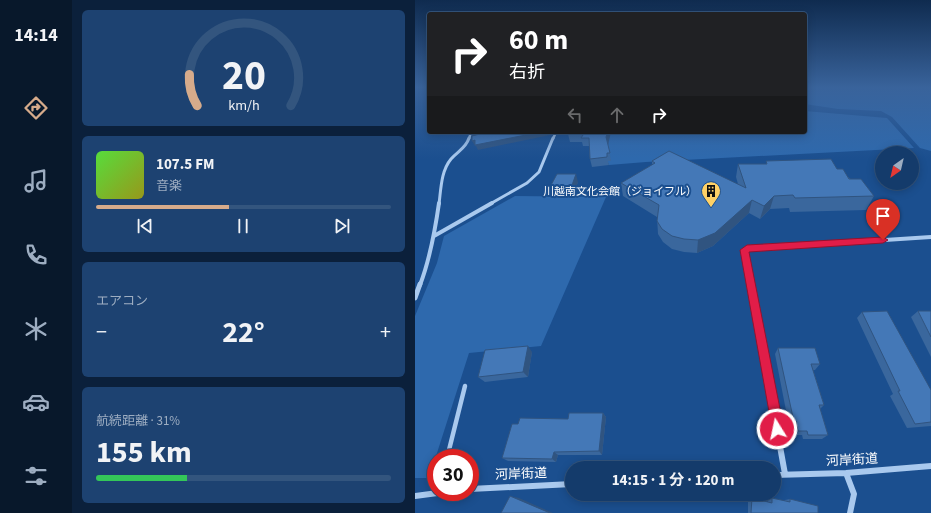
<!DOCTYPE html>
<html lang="ja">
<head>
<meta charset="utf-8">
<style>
  body { margin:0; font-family:"Source Sans 3","Noto Sans JP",sans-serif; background:#1d4271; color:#f1f3f6; height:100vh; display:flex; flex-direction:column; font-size:15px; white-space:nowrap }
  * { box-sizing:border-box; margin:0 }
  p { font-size:13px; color:#9dadc1 }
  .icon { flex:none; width:22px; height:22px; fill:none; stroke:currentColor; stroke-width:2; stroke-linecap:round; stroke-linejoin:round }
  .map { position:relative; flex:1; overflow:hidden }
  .panel { display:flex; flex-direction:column; gap:10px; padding:10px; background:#0b203b; width:343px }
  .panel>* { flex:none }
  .top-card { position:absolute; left:12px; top:12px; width:380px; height:122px; border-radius:4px; box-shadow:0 2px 10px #0003,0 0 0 1px #33557e; background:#202124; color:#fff; overflow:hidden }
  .needle { width:26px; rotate:214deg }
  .buttons { position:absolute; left:460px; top:146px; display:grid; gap:8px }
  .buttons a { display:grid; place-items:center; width:44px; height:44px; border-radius:50%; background:#143b6b; box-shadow:0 2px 10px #0003,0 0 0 1px #33557e; font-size:20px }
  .speed { position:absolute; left:12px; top:449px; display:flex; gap:8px; font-size:20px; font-weight:700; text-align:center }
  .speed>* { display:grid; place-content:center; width:52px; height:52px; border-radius:50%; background:#143b6b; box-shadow:0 2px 10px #0003,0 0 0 1px #33557e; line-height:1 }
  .speed .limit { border:6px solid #d22; background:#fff; color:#111 }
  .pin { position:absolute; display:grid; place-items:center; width:34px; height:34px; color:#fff; margin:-41px -17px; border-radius:50% 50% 50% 0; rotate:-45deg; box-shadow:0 0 4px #0007 }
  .pin .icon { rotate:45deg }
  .me { position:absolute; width:44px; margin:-22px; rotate:350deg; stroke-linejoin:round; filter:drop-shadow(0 0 3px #0008) }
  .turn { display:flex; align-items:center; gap:14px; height:84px; padding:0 16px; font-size:18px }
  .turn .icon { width:52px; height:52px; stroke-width:2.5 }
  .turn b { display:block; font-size:28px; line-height:34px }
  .lanes { display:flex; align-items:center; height:38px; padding:0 16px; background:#0003; justify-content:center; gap:20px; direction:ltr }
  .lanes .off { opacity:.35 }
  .big { font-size:30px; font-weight:700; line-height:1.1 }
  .panel .tile { flex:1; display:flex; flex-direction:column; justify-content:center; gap:6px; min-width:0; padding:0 14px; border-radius:6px; background:#1d4271 }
  .panel .dial { align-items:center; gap:0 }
  .dial svg { height:104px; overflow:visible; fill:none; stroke:#33557e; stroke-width:7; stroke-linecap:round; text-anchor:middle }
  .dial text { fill:#f1f3f6; stroke:none }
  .song { display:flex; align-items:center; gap:12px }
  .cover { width:48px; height:48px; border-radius:6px; background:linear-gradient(135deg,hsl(110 70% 55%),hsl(60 70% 35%)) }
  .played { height:4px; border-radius:2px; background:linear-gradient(90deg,#d6ab8b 45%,#33557e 45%) }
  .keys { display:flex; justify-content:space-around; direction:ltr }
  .heat { display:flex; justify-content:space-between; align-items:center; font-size:22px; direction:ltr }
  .charge { height:6px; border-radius:3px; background:linear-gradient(90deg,#34c759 31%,#33557e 0) }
  .trip { position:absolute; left:150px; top:461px; width:216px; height:40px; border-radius:20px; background:#143b6b; box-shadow:0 2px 10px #0003,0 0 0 1px #33557e; font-weight:700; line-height:40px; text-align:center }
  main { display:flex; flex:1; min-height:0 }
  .tabs { display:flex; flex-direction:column; width:72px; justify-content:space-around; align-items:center; background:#08182b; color:#9dadc1 }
  .tabs .icon { width:28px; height:28px }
  .tabs .current { color:#d6ab8b }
  .tabs b { font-size:18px; color:#f1f3f6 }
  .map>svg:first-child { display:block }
</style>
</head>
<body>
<main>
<nav class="tabs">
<b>14:14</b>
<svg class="icon current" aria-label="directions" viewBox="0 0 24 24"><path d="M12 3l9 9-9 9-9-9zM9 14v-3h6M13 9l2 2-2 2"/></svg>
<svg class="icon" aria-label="music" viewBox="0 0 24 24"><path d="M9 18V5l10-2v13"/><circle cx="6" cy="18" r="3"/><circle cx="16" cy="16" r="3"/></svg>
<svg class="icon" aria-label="phone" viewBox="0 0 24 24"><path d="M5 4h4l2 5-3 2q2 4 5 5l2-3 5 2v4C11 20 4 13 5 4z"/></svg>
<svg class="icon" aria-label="climate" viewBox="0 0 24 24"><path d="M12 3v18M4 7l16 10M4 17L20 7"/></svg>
<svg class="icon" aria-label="car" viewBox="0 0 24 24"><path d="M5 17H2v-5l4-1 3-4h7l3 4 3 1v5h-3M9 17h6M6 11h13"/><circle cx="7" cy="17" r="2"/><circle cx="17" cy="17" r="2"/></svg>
<svg class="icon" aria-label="filters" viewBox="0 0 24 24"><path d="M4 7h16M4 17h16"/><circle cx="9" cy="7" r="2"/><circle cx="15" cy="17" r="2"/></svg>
</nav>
<section class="panel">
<div class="tile dial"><svg viewBox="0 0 100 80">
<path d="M14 69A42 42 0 1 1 86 69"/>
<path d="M14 69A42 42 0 0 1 8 45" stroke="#d6ab8b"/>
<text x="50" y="56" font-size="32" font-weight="700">20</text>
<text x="50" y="72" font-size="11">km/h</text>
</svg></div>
<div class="tile">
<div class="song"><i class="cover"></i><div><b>107.5 FM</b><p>音楽</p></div></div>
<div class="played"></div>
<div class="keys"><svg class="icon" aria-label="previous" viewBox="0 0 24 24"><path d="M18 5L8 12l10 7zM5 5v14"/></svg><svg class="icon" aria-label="pause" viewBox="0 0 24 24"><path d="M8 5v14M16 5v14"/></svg><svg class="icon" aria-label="next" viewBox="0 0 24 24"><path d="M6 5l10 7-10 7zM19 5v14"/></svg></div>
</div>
<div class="tile"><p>エアコン</p>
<div class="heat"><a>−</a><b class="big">22°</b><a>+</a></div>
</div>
<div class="tile"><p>航続距離 · 31%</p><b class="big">155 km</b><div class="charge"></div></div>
</section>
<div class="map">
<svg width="516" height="513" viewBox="0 0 516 513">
  <rect width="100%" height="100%" fill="#1b4f8f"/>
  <path fill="#2e69ad" d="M390,87H516V151L505,148L477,117L466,111L423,109L390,104Z
    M390,111L472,118L499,148L231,162L194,165L180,132H390Z
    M100,196L191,197L126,346L54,353L14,478H0V316L22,263L29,236Z"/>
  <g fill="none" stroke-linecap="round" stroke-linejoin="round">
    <path stroke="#a9c9ee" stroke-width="4.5" d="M32,458L50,386"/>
    <path stroke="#a9c9ee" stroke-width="2.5" d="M54,139L56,132
      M138,139L141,132"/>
    <path stroke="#a9c9ee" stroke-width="3" d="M24,204C26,189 26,171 36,159C43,151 51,148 54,138
      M75,204L112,183L124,172L138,138"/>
    <path stroke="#a9c9ee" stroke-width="4" d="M19,236L77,203
      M5,285C15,259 20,231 24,203
      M336,285L330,250L332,249L516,237"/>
    <path stroke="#a9c9ee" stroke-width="5" d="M336,284L354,387
      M0,298L5,284"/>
    <path stroke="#a9c9ee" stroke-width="6" d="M354,386L370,474
      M431,473L439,494L435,513
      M359,475L431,473L516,466
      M55,489L157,484
      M0,496L30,492"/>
  </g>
  <path fill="#3a679d" d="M196,132L193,145L196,161H193L194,165L177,167L175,159L174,146H168L167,142H155L153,134Z
    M237,161L323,184L321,177L323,164H351V161L422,169L459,196L451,210L375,212L374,208L355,209L345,219L334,213L298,246L282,253L269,252L257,249L248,242L243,234L242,217L208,196L206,183L237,165Z
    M163,182L158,195L137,194L135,187Z
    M503,311H516V357L496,317Z
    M447,312L516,390V426L492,428L475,396L478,394L442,318Z
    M363,348L405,364L400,370H398L409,405L405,409L413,435L407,439H388L387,435H379L376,425L374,426L360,354Z
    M117,352L113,377L70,382L63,377Z
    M188,413L191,417L187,455H143L141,462L93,461L87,458L103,424L153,419Z
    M337,498L353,502V499L357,498L370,501V500L375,499L403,513H333V499Z"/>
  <path fill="#305480" d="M58,132H77L60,135Z
    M126,132H135V135L63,150L61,146H60L57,141Z
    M193,132H196L193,145L191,137Z
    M161,174L163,182L158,195L156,188Z
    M359,196L355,209L345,219L349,206Z
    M337,200L334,213L298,246L282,253L283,240Z
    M113,346L117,352L113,377L108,372Z
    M188,413L191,417L187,455L184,451Z
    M139,452L143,455L141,462L137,459Z
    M95,496L104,498L138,513H135Z"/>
  <path fill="#4478b7" stroke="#305480" d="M73,132H126L60,145V140L57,141V136Z
    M154,132H193L191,137L195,153H192V157L175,159L174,138H166L168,135L164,134H153Z
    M254,151L331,188L323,164H352L351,161L416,159L422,169H428L434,179H446L459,196L380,198L378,195L359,196L349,206L337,200L300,233L283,240L269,239L257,236L247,229L242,221L244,205L206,183L240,163L237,161Z
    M142,174H161L156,188L135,187Z
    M472,311L516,390V422L500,424L483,391H485L447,312Z
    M503,311H516V337Z
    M113,346L108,372L63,377L70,350Z
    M363,348H400L405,364H396L409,405H404L413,435H393L392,431H383L381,421L379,422Z
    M154,413H188L184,451L139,452L137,459L87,458L97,424H103L105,418L153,419Z
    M95,496L135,513H86Z
    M337,498L357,503V498L375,502V499L403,506V513H336Z"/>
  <linearGradient id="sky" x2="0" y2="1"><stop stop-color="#0f2b4f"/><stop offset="0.55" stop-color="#39639b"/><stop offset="1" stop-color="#39639b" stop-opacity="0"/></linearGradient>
  <rect width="516" height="159" fill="url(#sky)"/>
  <path fill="#e11d48" stroke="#92132f" d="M468,237L473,240L468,243L334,252L369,429L367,434L362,436L358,434L325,250L332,245Z"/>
  <defs>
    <g id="building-pin" transform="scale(1)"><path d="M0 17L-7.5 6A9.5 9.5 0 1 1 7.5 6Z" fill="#ffd166" stroke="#1b4f8f"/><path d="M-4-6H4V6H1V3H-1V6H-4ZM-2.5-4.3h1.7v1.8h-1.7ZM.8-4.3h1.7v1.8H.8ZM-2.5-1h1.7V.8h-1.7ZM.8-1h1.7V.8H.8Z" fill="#111"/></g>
  </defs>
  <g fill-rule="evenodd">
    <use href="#building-pin" x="296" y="191"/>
  </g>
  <g text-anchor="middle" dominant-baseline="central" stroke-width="4" stroke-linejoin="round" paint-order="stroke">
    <g font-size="11" fill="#fff" stroke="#1b4f8f" text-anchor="end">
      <text x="282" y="191">川越南文化会館（ジョイフル）</text>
    </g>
    <g font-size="13" fill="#fff" stroke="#1b4f8f">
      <text transform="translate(437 460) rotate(-3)">河岸街道</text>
      <text transform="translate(106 474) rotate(-2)">河岸街道</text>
    </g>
  </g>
</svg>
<div class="buttons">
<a><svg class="needle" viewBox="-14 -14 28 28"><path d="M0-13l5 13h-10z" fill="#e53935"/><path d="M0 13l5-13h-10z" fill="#9dadc1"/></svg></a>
</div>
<div class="speed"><div class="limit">30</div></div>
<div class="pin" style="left:468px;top:240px;background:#d93025"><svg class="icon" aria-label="arrive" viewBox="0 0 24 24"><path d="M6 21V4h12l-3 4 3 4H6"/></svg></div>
<svg class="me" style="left:362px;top:429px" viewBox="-20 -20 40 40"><circle r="17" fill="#e11d48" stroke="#fff" stroke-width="3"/><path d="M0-11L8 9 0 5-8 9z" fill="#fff"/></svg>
<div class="trip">14:15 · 1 分 · 120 m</div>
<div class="top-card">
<div class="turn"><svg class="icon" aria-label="right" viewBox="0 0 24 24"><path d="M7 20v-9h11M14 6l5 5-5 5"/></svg><div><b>60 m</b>右折</div></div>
<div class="lanes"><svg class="icon off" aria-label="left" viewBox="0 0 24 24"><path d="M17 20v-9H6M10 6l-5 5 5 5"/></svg><svg class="icon off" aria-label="ahead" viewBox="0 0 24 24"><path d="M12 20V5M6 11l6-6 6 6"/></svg><svg class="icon" aria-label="right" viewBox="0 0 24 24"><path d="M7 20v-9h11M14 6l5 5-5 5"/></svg></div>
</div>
</div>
</main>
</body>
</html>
